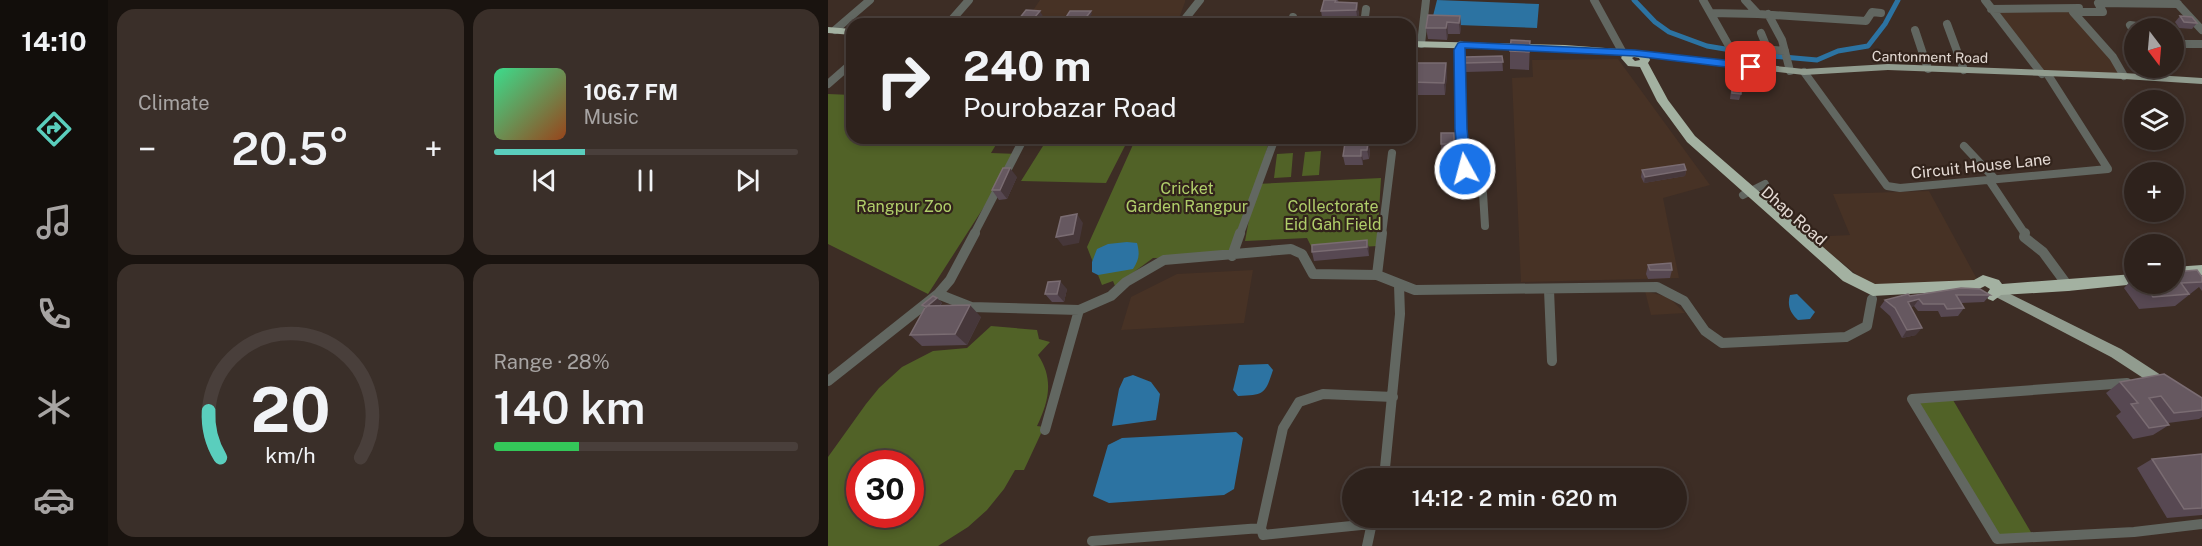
<!DOCTYPE html>
<html lang="en">
<head>
<meta charset="utf-8">
<style>
  body { margin:0; font-family:"Public Sans",sans-serif; background:#3a2f29; color:#f1f3f6; height:100vh; display:flex; flex-direction:column; font-size:22px; white-space:nowrap }
  * { box-sizing:border-box; margin:0 }
  p { font-size:20px; color:#a7a4a3 }
  .icon { flex:none; width:33px; height:33px; fill:none; stroke:currentColor; stroke-width:2; stroke-linecap:round; stroke-linejoin:round }
  .map { position:relative; flex:1; overflow:hidden }
  .details { display:flex; flex-direction:column; gap:9px; padding:9px; background:#19130f; width:720px }
  .details>* { flex:none }
  .banner { position:absolute; left:18px; top:18px; width:570px; height:126px; border-radius:18px; box-shadow:0 3px 9px #0003,0 0 0 2px #493f3b; background:#2e221c; color:#f1f3f6; overflow:hidden }
  .needle { width:39px; rotate:164deg }
  .buttons { position:absolute; left:1296px; top:18px; display:grid; gap:12px }
  .buttons a { display:grid; place-items:center; width:60px; height:60px; border-radius:50%; background:#2e221c; box-shadow:0 3px 9px #0003,0 0 0 2px #493f3b; font-size:30px }
  .speed { position:absolute; left:18px; top:450px; display:flex; gap:12px; font-size:30px; font-weight:700; text-align:center }
  .speed>* { display:grid; place-content:center; width:78px; height:78px; border-radius:50%; background:#2e221c; box-shadow:0 3px 9px #0003,0 0 0 2px #493f3b; line-height:1 }
  .speed .limit { border:9px solid #d22; background:#fff; color:#111 }
  .pin { position:absolute; display:grid; place-items:center; width:51px; height:51px; color:#fff; margin:-26px; border-radius:12px; box-shadow:0 3px 9px #0006 }
  .me { position:absolute; width:66px; margin:-33px; rotate:353deg; stroke-linejoin:round; filter:drop-shadow(0 0 4px #0008) }
  .turn { display:flex; align-items:center; gap:21px; height:126px; padding:0 18px; font-size:27px }
  .turn .icon { width:78px; height:78px; stroke-width:2.5 }
  .turn b { display:block; font-size:42px; line-height:51px }
  .big { font-size:45px; font-weight:600; line-height:1.1 }
  .details .widget { flex:1; display:flex; flex-direction:column; justify-content:center; gap:9px; min-width:0; padding:0 21px; border-radius:18px; background:#3a2f29 }
  .details .dial { align-items:center; gap:0 }
  .dial svg { height:156px; overflow:visible; fill:none; stroke:#493f3b; stroke-width:7; stroke-linecap:round; text-anchor:middle }
  .dial text { fill:#f1f3f6; stroke:none }
  .song { display:flex; align-items:center; gap:18px }
  .cover { width:72px; height:72px; border-radius:9px; background:linear-gradient(135deg,hsl(150 70% 55%),hsl(20 70% 35%)) }
  .played { height:6px; border-radius:3px; background:linear-gradient(90deg,#5acebd 30%,#493f3b 30%) }
  .keys { display:flex; justify-content:space-around; direction:ltr }
  .heat { display:flex; justify-content:space-between; align-items:center; font-size:33px; direction:ltr }
  .charge { height:9px; border-radius:4px; background:linear-gradient(90deg,#34c759 28%,#493f3b 0) }
  .details .tiles { flex:1; display:grid; gap:9px; grid-template-columns:repeat(2,1fr) }
  .trip { position:absolute; left:514px; top:468px; width:345px; height:60px; border-radius:30px; background:#2e221c; box-shadow:0 3px 9px #0003,0 0 0 2px #493f3b; font-weight:600; line-height:60px; text-align:center }
  main { display:flex; flex:1; min-height:0 }
  .dock { display:flex; flex-direction:column; width:108px; justify-content:space-around; align-items:center; background:#120e0b; color:#a7a4a3 }
  .dock .icon { width:42px; height:42px }
  .dock .on { color:#5acebd }
  .dock b { font-size:27px; color:#f1f3f6 }
  .map>svg:first-child { display:block }
</style>
</head>
<body>
<main>
<nav class="dock">
<b>14:10</b>
<svg class="icon on" aria-label="directions" viewBox="0 0 24 24"><path d="M12 3l9 9-9 9-9-9zM9 14v-3h6M13 9l2 2-2 2"/></svg>
<svg class="icon" aria-label="music" viewBox="0 0 24 24"><path d="M9 18V5l10-2v13"/><circle cx="6" cy="18" r="3"/><circle cx="16" cy="16" r="3"/></svg>
<svg class="icon" aria-label="phone" viewBox="0 0 24 24"><path d="M5 4h4l2 5-3 2q2 4 5 5l2-3 5 2v4C11 20 4 13 5 4z"/></svg>
<svg class="icon" aria-label="climate" viewBox="0 0 24 24"><path d="M12 3v18M4 7l16 10M4 17L20 7"/></svg>
<svg class="icon" aria-label="car" viewBox="0 0 24 24"><path d="M5 17H2v-5l4-1 3-4h7l3 4 3 1v5h-3M9 17h6M6 11h13"/><circle cx="7" cy="17" r="2"/><circle cx="17" cy="17" r="2"/></svg>
</nav>
<section class="details">
<div class="tiles">
<div class="widget"><p>Climate</p>
<div class="heat"><a>−</a><b class="big">20.5°</b><a>+</a></div>
</div>
<div class="widget">
<div class="song"><i class="cover"></i><div><b>106.7 FM</b><p>Music</p></div></div>
<div class="played"></div>
<div class="keys"><svg class="icon" aria-label="previous" viewBox="0 0 24 24"><path d="M18 5L8 12l10 7zM5 5v14"/></svg><svg class="icon" aria-label="pause" viewBox="0 0 24 24"><path d="M8 5v14M16 5v14"/></svg><svg class="icon" aria-label="next" viewBox="0 0 24 24"><path d="M6 5l10 7-10 7zM19 5v14"/></svg></div>
</div>
<div class="widget dial"><svg viewBox="0 0 100 80">
<path d="M14 69A42 42 0 1 1 86 69"/>
<path d="M14 69A42 42 0 0 1 8 45" stroke="#5acebd"/>
<text x="50" y="56" font-size="32" font-weight="700">20</text>
<text x="50" y="72" font-size="11">km/h</text>
</svg></div>
<div class="widget"><p>Range · 28%</p><b class="big">140 km</b><div class="charge"></div></div>
</div>
</section>
<div class="map">
<svg width="1374" height="546" viewBox="0 0 1374 546">
  <rect width="100%" height="100%" fill="#3d2d25"/>
  <path fill="#473225" d="M212,0H357V2L349,24H196Z
    M1241,9L1295,74L1214,73L1165,10Z
    M790,59L882,185L835,198L851,278L693,282L684,78L705,77L704,60Z
    M1101,191L1150,281L1043,286L982,237L1022,235L1005,194Z
    M425,270L416,323L293,330L303,297L349,274Z
    M817,291L840,297L857,313L823,315Z"/>
  <path fill="#516227" fill-rule="evenodd" d="M0,94L24,95V138H172L163,153L190,154L100,294L0,244Z
    M220,138H301L278,183L193,181Z
    M308,138H442L429,184L553,178L549,246L485,250L479,238L417,241L425,198L407,257L325,258L287,286L285,281L274,285L259,247Z
    M493,151L491,175L474,176L477,152Z
    M465,153L463,177L446,178L449,154Z
    M163,326L209,330L211,339L222,342L210,355C226,379 221,401 209,426L216,427L196,470H187L176,489L159,510L140,527L110,546H0V457L38,404L51,388L74,367L105,351L139,348ZM32,464H82V514H32Z
    M1125,400L1204,534L1165,538L1090,402Z"/>
  <path fill="#2c73a2" d="M609,0L711,4L709,28L603,24Z
    M299,242L309,243C312,254 311,260 305,269L270,275L264,272V262L269,249L280,244Z
    M969,294L987,312L982,319L970,320C962,313 959,305 962,295Z
    M440,364L445,370C437,395 436,395 410,396L405,390L411,365Z
    M305,375L323,382L332,394L328,420L284,426L291,389L296,378Z
    M408,432L415,438L406,489L396,495L281,503L265,496L280,445L294,438Z"/>
  <g fill="none" stroke-linecap="round" stroke-linejoin="round">
    <path stroke="#2c73a2" stroke-width="5" d="M806,0L827,22L841,32L879,46L933,55L989,60L1010,51L1040,46L1057,24L1070,0"/>
    <path stroke="#626761" stroke-width="8" d="M766,0L795,53
      M875,0L901,46L904,85
      M1157,0L1214,74
      M1347,1L1374,30
      M1163,9L1251,8
      M883,13L930,14L917,0
      M930,14L1038,21L1044,12L1053,13
      M940,14L954,40L962,71
      M120,24L141,0
      M353,24L372,0
      M464,24L465,17
      M536,24L538,9
      M1119,24L1136,70
      M7,30L42,0
      M1087,30L1100,69
      M1306,31L1302,25L1322,28
      M933,33L940,50
      M593,44L598,0
      M1346,44H1374
      M633,45L631,50L634,149L639,182L655,193L657,226
      M901,46L957,51
      M976,72L1059,186L1072,188L1280,169L1220,75
      M1296,76L1285,57L1245,12H1275L1270,3L1350,4
      M0,84L24,63
      M1136,146L1167,179
      M1161,180L1197,234
      M915,195L937,184
      M146,234L196,138
      M412,234L447,138
      M554,234L564,153"/>
    <path stroke="#626761" stroke-width="10" d="M1197,233L1196,237L1215,252L1240,286
      M404,256L412,233
      M549,275L554,233
      M721,290L724,361
      M110,294L143,307L251,310L283,296L298,282L336,260L463,249L474,254L485,274L549,275L587,290L829,287L856,301L877,331L894,343L1018,337L1039,326L1044,299
      M0,381L110,294L122,280L147,233
      M1084,399L1169,539L1306,532L1374,524
      M1084,399L1299,383
      M217,430L251,310
      M556,478L572,314L571,285
      M433,528L435,535L543,524
      M264,541L433,528L455,428L471,402L495,394L565,397
      M539,546L545,518"/>
    <path fill="#919c8f" fill-rule="evenodd" d="M813,51L976,69L1060,64L1296,73L1374,78V84L1296,79L1060,70L976,75L810,56L808,54Z
      M1170,288L1293,349L1342,381L1344,385L1342,389L1337,391L1332,389L1283,357L1166,296L1164,293L1166,290Z"/>
    <path fill="#a3b1a1" fill-rule="evenodd" d="M0,27L24,29V35L0,33Z
      M582,41L737,45L804,50L820,54L822,60L820,63L840,100L867,136L1025,273L1047,284L1146,280L1155,275L1171,280L1174,284L1306,274V284H1309L1240,291L1173,295L1165,301L1160,299L1158,295L1162,289L1157,286L1149,290L1045,296L1015,281L859,142L829,101L812,67L800,66L793,58L795,55L737,51L582,47ZM806,57L811,58L812,60L807,61L804,58Z
      M1374,265V275L1346,277V267Z"/>
  </g>
  <path fill="#574852" d="M496,0H510L511,3H529L531,15L530,22L495,23L493,11Z
    M632,16L633,27L632,34H620L619,40L600,39L598,28Z
    M1352,16L1369,23L1364,29L1351,28L1347,22Z
    M702,41L701,70L682,69V51Z
    M674,56L675,71L638,72L637,57Z
    M618,63L619,75L617,95H585L583,82Z
    M904,85L913,94L911,100L902,99L903,91Z
    M626,133L627,150L613,151V144Z
    M540,142L542,152L541,159L535,160V165H517L515,156Z
    M814,170H858L857,176L816,183L813,177Z
    M189,177L179,199L171,200L164,190Z
    M539,240L541,249V256L486,261L484,252Z
    M820,265L844,270L842,278L820,279L818,274Z
    M1374,275V291L1371,287L1347,306L1311,309L1296,288L1306,277V284H1346Z
    M239,289L236,302H224L217,294Z
    M1162,295L1156,302L1133,303L1136,308L1130,316L1113,317L1110,311H1090L1086,306L1083,307L1088,335L1074,338L1062,316L1052,307L1057,300L1082,296Z
    M109,298L114,303L112,306L153,317L139,345L94,346L82,335L97,308L94,305Z
    M1292,382L1374,398V417L1371,419L1340,423L1341,425L1325,435L1305,439L1288,416L1293,412L1278,393Z
    M1374,454V515L1339,518L1309,468L1324,459Z"/>
  <path fill="#46373a" d="M529,3L531,15L530,22L528,10Z
    M212,11L217,20L214,24H201Z
    M263,11L264,14L257,24H253Z
    M632,16L633,27L632,34L631,23Z
    M619,22L620,34L619,40L618,28Z
    M618,63L619,75L617,95L616,83Z
    M540,142L542,152L541,159L539,150Z
    M533,150L535,160V165L533,156Z
    M182,168L189,177L179,199L172,190Z
    M858,170L857,176L816,183L817,177Z
    M249,214L255,223L251,243L235,246L228,237Z
    M539,240L541,249V256L539,247Z
    M232,281L239,289L236,302L229,294Z
    M109,298L114,303L104,312L98,307Z
    M1091,299L1086,306L1075,310L1080,302Z
    M142,305L153,317L139,345L127,334Z
    M1094,328L1088,335L1074,338L1079,330Z"/>
  <path fill="#665860" stroke="#7a6c72" stroke-width="1.5" d="M496,0H508L507,2L529,3L528,10L493,11Z
    M198,10L212,11L201,24H187Z
    M242,11H263L253,24H229L231,22H235Z
    M600,15L632,16L631,23L619,22L618,28H598Z
    M1352,16L1364,17L1369,23L1356,22Z
    M683,40L702,41L701,52L682,51Z
    M674,56L675,62L637,63V57Z
    M586,63H618L616,83L583,82Z
    M913,83V94L904,93V85Z
    M613,133H626V144H613Z
    M540,142L539,150H533V156H515L517,143Z
    M856,164L858,170L817,177L814,170Z
    M175,168H182L172,190H164Z
    M249,214L245,234L228,237L233,217Z
    M539,240V247L484,252V245Z
    M843,263L844,270H822L820,265Z
    M1369,270L1374,277V282L1353,283L1361,294L1325,297L1316,284H1346V272Z
    M232,281L229,294H217L220,282Z
    M1133,288L1152,289L1162,295H1128L1136,308L1119,309L1116,304H1095L1091,299L1080,302L1094,328L1079,330L1067,308L1057,300L1080,294L1082,296Z
    M105,296L109,298L98,307L94,305Z
    M142,305L127,334L82,335L98,306Z
    M1336,374L1374,398V410L1346,413L1333,396L1321,398L1341,425L1321,428L1303,404L1310,403L1292,382Z
    M1374,454V508L1356,509L1324,459Z"/>
  <path fill="#1a73e8" stroke="#114b97" stroke-width="1.5" d="M633,42L807,50L923,63L928,67L923,70L807,56L637,48L639,129L643,169L637,173L631,169L627,129L626,50L630,43Z"/>
  <g text-anchor="middle" dominant-baseline="central" stroke-width="4.5" stroke-linejoin="round" paint-order="stroke">
    <g font-size="14" fill="#e4dad4" stroke="#32231b">
      <text transform="translate(1102 57) rotate(1)">Cantonment Road</text>
    </g>
    <g font-size="16" fill="#e4dad4" stroke="#32231b">
      <text transform="translate(1153 166) rotate(-6)">Circuit House Lane</text>
      <text transform="translate(966 216) rotate(41)">Dhap Road</text>
    </g>
    <g font-size="16" fill="#b0ce6a" stroke="#32231b">
      <text x="359" y="188">Cricket<tspan x="359" dy="18">Garden Rangpur</tspan></text>
      <text x="76" y="206">Rangpur Zoo</text>
      <text x="505" y="206">Collectorate<tspan x="505" dy="18">Eid Gah Field</tspan></text>
    </g>
  </g>
</svg>
<div class="buttons">
<a><svg class="needle" viewBox="-14 -14 28 28"><path d="M0-13l5 13h-10z" fill="#e53935"/><path d="M0 13l5-13h-10z" fill="#a7a4a3"/></svg></a>
<a><svg class="icon" aria-label="layers" viewBox="0 0 24 24"><path d="M12 4l9 5-9 5-9-5zM3 14l9 5 9-5"/></svg></a>
<a>+</a>
<a>−</a>
</div>
<div class="speed"><div class="limit">30</div></div>
<div class="pin" style="left:923px;top:67px;background:#d93025"><svg class="icon" aria-label="arrive" viewBox="0 0 24 24"><path d="M6 21V4h12l-3 4 3 4H6"/></svg></div>
<svg class="me" style="left:637px;top:169px" viewBox="-20 -20 40 40"><circle r="17" fill="#1a73e8" stroke="#fff" stroke-width="3"/><path d="M0-11L8 9 0 5-8 9z" fill="#fff"/></svg>
<div class="trip">14:12 · 2 min · 620 m</div>
<div class="banner">
<div class="turn"><svg class="icon" aria-label="right" viewBox="0 0 24 24"><path d="M7 20v-9h11M14 6l5 5-5 5"/></svg><div><b>240 m</b>Pourobazar Road</div></div>
</div>
</div>
</main>
</body>
</html>
